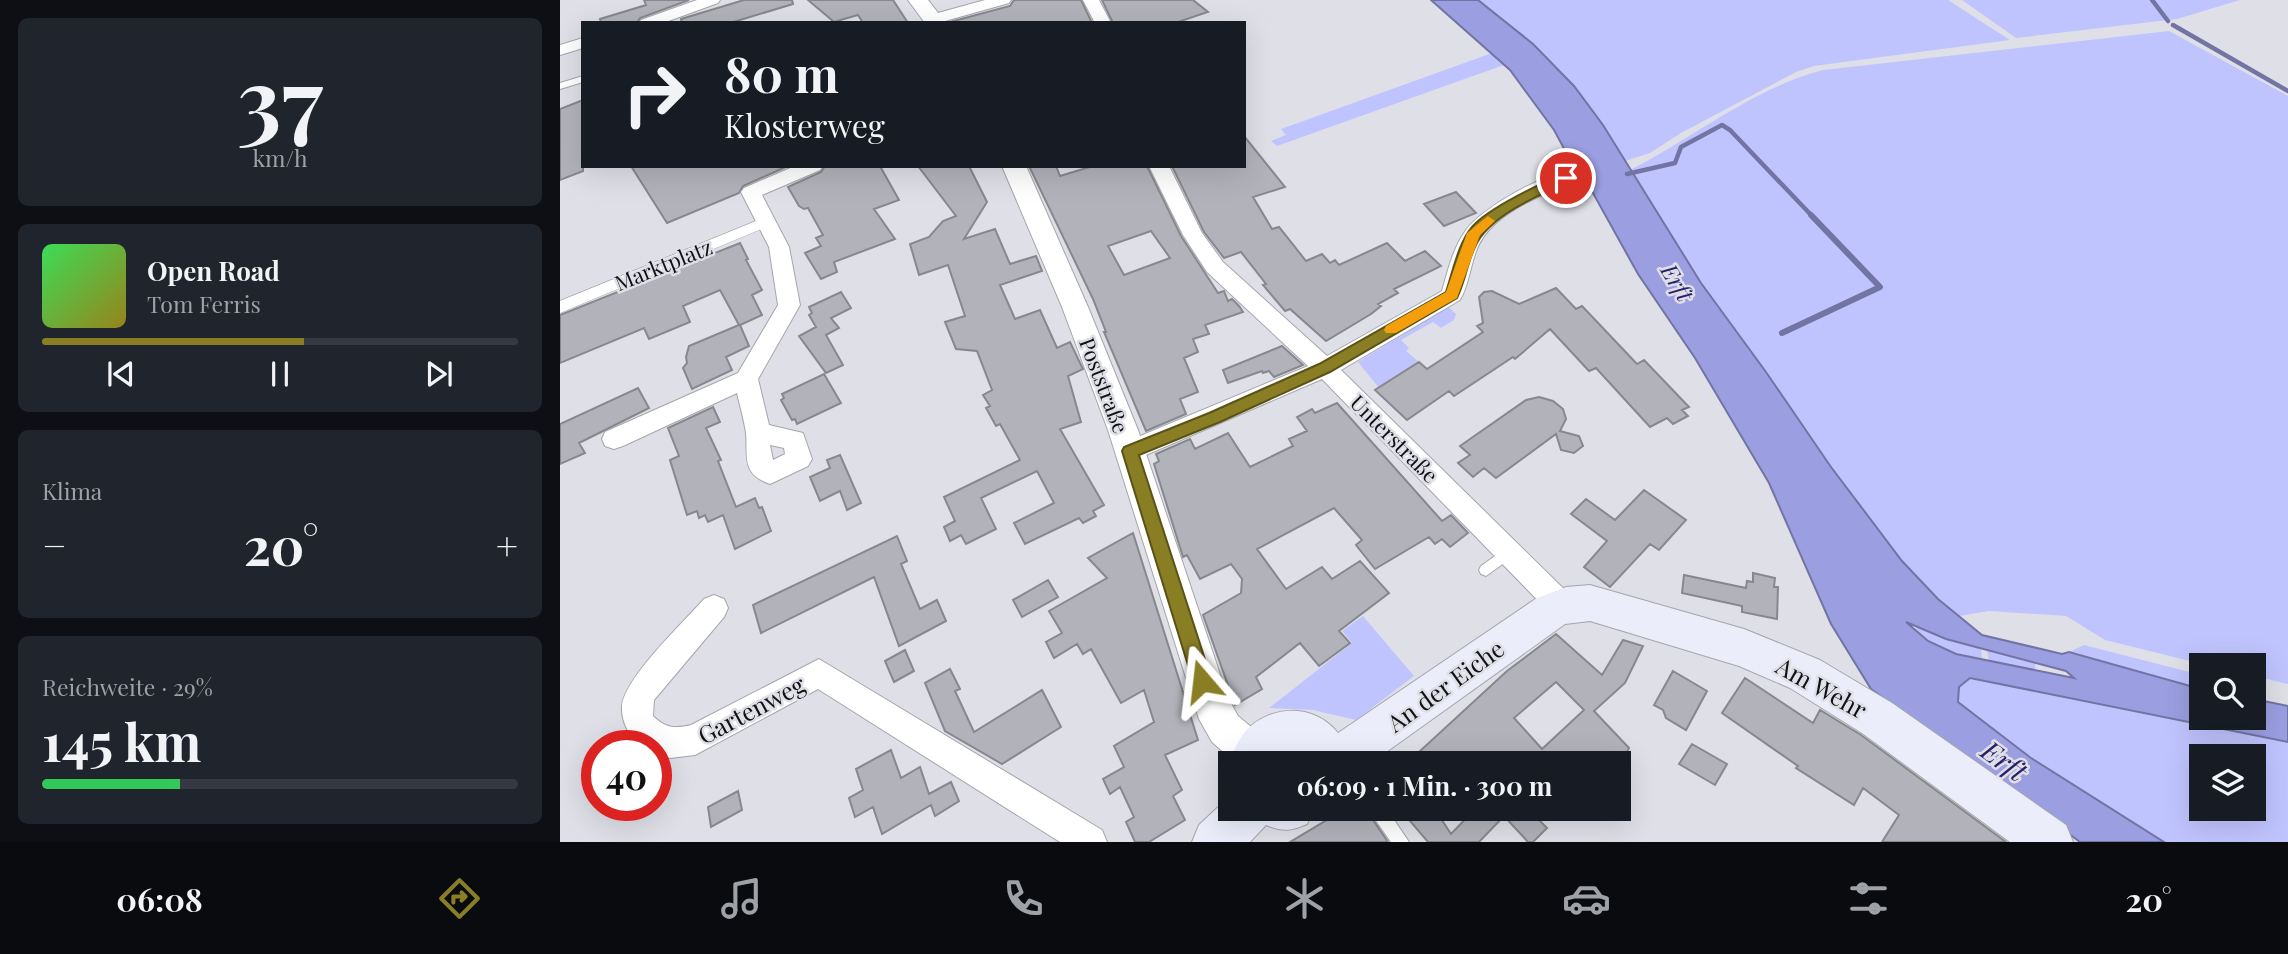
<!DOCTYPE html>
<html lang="de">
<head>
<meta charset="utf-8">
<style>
  body { margin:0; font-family:"Playfair Display",serif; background:#20242c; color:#f1f3f6; height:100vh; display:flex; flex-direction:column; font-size:26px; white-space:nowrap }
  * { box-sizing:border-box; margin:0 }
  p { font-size:23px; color:#9ea1a6 }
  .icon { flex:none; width:38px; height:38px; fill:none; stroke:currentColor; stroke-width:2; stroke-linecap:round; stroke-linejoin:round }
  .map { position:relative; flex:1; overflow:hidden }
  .details { display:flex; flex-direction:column; gap:18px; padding:18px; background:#0d0f14; width:560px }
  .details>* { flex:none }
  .hud { position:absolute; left:21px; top:21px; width:665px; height:147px; border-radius:0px; box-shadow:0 7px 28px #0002; background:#171b24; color:#f1f3f6; overflow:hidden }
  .fabs { position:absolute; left:1629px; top:653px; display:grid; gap:14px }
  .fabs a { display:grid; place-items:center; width:77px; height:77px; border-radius:0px; background:#171b24; box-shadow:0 7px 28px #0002; font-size:35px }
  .speed { position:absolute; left:21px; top:730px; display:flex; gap:14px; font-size:35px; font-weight:700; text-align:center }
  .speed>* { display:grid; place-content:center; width:91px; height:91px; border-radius:50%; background:#171b24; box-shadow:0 7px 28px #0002; line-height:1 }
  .speed .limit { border:10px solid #d22; background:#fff; color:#111 }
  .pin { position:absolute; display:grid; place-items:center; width:60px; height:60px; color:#fff; margin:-30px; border:4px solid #fff; border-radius:50%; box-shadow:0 2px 7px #0007 }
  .me { position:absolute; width:77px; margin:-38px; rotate:343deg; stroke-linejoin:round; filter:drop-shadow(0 0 5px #0008) }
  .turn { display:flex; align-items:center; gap:24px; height:147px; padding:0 28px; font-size:32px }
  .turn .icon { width:91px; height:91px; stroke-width:2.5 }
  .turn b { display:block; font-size:49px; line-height:60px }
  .big { font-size:52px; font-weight:700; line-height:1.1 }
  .details .tile { flex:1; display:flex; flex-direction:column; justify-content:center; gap:10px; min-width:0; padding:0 24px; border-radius:10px; background:#20242c }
  .details .dial { align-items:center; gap:0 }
  .dial b { font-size:91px; line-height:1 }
  .song { display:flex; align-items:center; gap:21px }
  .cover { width:84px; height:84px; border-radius:10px; background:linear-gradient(135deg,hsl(130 70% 55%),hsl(50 70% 35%)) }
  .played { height:7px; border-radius:4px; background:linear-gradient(90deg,#8a7e24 55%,#363941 55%) }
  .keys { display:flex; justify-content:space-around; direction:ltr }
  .heat { display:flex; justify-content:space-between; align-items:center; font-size:38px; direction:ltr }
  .charge { height:10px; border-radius:5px; background:linear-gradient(90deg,#34c759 29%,#363941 0) }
  .trip { position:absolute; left:658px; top:751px; width:413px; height:70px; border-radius:0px; background:#171b24; box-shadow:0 7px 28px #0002; font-weight:700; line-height:70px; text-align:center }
  .tabs { display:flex; height:112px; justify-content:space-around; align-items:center; background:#090b0e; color:#9ea1a6 }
  .tabs .icon { width:49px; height:49px }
  .tabs .selected { color:#8a7e24 }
  .tabs b { font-size:32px; color:#f1f3f6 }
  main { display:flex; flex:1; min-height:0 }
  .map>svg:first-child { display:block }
</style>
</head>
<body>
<main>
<section class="details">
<div class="tile dial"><b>37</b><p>km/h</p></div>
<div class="tile">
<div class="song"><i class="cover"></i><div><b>Open Road</b><p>Tom Ferris</p></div></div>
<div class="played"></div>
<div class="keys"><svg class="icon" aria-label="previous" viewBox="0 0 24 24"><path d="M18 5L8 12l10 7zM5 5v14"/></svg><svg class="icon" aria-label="pause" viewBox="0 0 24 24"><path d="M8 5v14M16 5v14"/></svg><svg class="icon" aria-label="next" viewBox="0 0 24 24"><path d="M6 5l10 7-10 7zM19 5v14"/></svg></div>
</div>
<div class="tile"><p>Klima</p>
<div class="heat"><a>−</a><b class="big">20°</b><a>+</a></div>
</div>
<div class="tile"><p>Reichweite · 29%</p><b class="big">145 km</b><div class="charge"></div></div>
</section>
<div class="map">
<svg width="1728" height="842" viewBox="0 0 1728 842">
  <rect width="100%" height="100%" fill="#dfe0e7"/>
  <path fill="#c0c4fe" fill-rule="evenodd" d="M918,0H1388L1450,40L1254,66L1236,72L1121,133L1090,153L1065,161C1022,92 982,49 918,0Z
    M1402,0H1680L1617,19L1456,38Z
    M1609,31L1728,96V684L1694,676V665H1646L1545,640L1506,616L1429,611L1399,616C1325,557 1267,461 1214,382C1191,349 1164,317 1141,283C1116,247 1094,208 1070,170C1133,138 1193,88 1263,70Z
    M932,53L944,65L717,146L711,141L726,135L721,129Z
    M888,307L896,314L894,320L881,328L873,322L841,340L849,348L846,351L859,362L819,388L798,362Z
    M803,616L854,676L796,720L753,710L709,708L792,643L782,631Z
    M1357,626L1386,639L1421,648L1422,661C1397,654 1376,647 1355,631Z
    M1524,645L1641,675V689L1509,652Z
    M1427,650L1475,663L1476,672L1429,662Z
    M1410,678L1728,742V842H1604L1471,758L1398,702L1399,687ZM1642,756H1694V808H1642Z"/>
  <path fill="#9b9ee1" stroke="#7274a3" stroke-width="2" fill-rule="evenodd" d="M871,0H918L973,44L1014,86L1043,125L1141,283L1206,372L1271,467L1342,561L1378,599L1422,635L1502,654L1509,652L1641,689L1642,718H1694V699L1728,706V742L1410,678L1399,687L1398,702L1471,758L1604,842H1520L1311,689L1271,624L1209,483L1135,358L1078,274L1033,193L1021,180L994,130L950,70ZM1346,622L1386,639L1506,671L1514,678L1396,654L1368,641Z"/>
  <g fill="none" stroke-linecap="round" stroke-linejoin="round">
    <path stroke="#7274a3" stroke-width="4.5" d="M1592,0L1608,21
      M1613,25L1728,91
      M1067,174L1115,163L1121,147L1162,125L1170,130L1253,217"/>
    <path stroke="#7274a3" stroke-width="6" d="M1222,333L1320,287L1251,215"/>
  </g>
  <path fill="#b2b3ba" stroke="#87888e" stroke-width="2" fill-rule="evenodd" d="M84,0H129L80,18L77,23H41L40,19L86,5Z
    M184,0H232L233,4L170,23H122L121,19Z
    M248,0H333L348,23H303L298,15L274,22Z
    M454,0H521L532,23L390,22L450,6Z
    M542,0H633L648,12L615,23H553Z
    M23,100V171L0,180V109Z
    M684,136L725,187L693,197L712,229L719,227L746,261L762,254L770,263L775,260L779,265L827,243L845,261L865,251L881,266L834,289L838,293L818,304L821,306L811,314L766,341L730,309L725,311L703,285L706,284L681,252L664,258L644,232L612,166H684Z
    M71,166H228L183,186L179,193L107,223Z
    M265,166H320L339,200L314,209L335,239L274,262L277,272L261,279L245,253L261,246L256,238L263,235L248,208L244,209L239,206L228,187L261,172Z
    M358,166H409L427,202L404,239L435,229L450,264L476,256L482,271L440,285L455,319L480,310L497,348L510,342L523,369L508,376L521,422L500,429L544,505L533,511L536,516L523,523L519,518L465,544L454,523L494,503L477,471L421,498L436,529L406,544L401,535L390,541L384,527L395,521L384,497L460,460L440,424L436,426L426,408L430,406L423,395L432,390L417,351L396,349L385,322L405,316L388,265L359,275L350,244L369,237L383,221L396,216Z
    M469,166H496L500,176L533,166H587L621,236L645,273L658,293L664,291L668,301L672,299L679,306L683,312L645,325L649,334L633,339L638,352L624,358L638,392L620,399L626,414L586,431L544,332H546L533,299ZM591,231L610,258L564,275L548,246Z
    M896,192L916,213L884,226L864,204Z
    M180,243L188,259L186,260L202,290L192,295L202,315L180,325L189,346L166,357L172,370L132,389L123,368L127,363L126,357L129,346L179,325L160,290L123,306L130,322L89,339L84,328L0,363V315Z
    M996,288L1016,309L1022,306L1077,364L1084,360L1129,407L1122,410L1128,416L1113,424L1107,418L1090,427L1036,368L1029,371L990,329L955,359L953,357L894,396L889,391L847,420L815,390L859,362L867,369L923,332L917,326L923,323L919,297L924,292L932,291L959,304Z
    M281,292L291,308L271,318L279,328L266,335L283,365L266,373L239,336L256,327L249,315L252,313L249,307Z
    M722,346L743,365L714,377L709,371L703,373L702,371L668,383L663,370Z
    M264,374L281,403L237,424L235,419L232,420L221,400L224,398L222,394Z
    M78,388L89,408L19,443L25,453L0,464V424Z
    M979,397L993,401L1003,409L1006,419L1000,431L1019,436L1023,446L1014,453L1001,450L996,434L936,478L924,468L913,477L898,463L910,455L900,446L966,400Z
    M777,403L882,521L891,515L908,533L890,547L882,539L875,544L869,537L815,569L796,545L802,540L774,508L697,549L726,589L762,567L772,579L800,561L829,593L779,631L790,643L759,666L740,643L696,677L702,689L675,705L643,615L681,593L682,579L671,564L640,579L627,555L623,557L594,464L599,461L596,454L630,439L635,449L668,433L690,467L733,446L729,439L747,431L737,417L752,409L755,413Z
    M153,407L160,422L146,428L161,460L158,461L176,507L195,498L199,508L202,507L211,531L175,549L163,515L148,522L145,515L139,518L137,511L127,515L110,460L119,456L108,428Z
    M280,455L301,503L287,510L280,491L260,501L250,477L270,468L267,460Z
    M1084,490L1126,520L1099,550L1090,544L1050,587L1024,567L1047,541L1011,514L1026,499L1055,520Z
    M573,533L638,740L605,755L622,790L613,796L625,820L589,842H575L566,822L574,817L560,787L550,794L543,779L564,767L554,746L594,722L584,690L561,703L531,649L523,654L517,644L494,658L486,642L502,633L489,611L547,578L528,558Z
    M337,536L347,561L341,564L360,609L377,600L386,621L339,646L314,577L201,633L193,605Z
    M1193,573L1215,578L1214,587H1218L1217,619L1182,612V606L1122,593L1124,575L1186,588L1187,581L1193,582Z
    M488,580L498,597L462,617L453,600Z
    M996,634L1042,675L1063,640L1083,646L1065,683L1034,711L1069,748L1061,763H871L860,751L947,671ZM996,682L1024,710L982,749L954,718Z
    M345,650L354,671L334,682L325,661Z
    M390,669L400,689L395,691L414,732L482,690L501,727L442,764L385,731L365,683Z
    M1113,671L1147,691L1126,730L1106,718L1103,710L1094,705Z
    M1185,678L1253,723L1260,710L1301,735L1446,842H1322L1339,815L1303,788L1294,805L1236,768L1238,766L1162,713Z
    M1132,744L1167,764L1155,785L1119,764Z
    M331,750L341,778L360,767L369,794L391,782L399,801L375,816L371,805L322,834L313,807L295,817L289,798L303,790L296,769Z
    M178,791L182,810L151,827L148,807Z
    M787,808H805L828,842H730Z
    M839,808H874L891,834L916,808H967L987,828L973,842H968L944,816L919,842H868Z"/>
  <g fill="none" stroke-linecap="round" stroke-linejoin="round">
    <g stroke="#a5a5ac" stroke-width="2">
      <path id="service" d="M23,76V82L0,89V83Z
        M949,546L954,548L956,552L954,556L926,576L921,574L919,570L921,566Z
        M807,808H826L849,842H831Z"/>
    </g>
    <g stroke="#a5a5ac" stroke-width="1">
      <path id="pedestrian" d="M206,217L213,222L211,225L0,313V301Z"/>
    </g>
    <g stroke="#a5a5ac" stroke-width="2">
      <path id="minor" d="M137,0H160L158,3L103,23H79L81,20Z
        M425,0H451L449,3L378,23L367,22L365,19L367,16Z
        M523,0H539L551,23H535Z
        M23,38V48L0,55V45Z
        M235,166H263L260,170L202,195L229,247L240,305L198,379L209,425L243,433L252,459L248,466L210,484C181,474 188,457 186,433C184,420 180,406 177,393L63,446L54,449L45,446L42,439L45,432L178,373L218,305L209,247L181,192L184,188ZM210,445L224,448L225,454L213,460Z
        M589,166H609L642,233L663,262L767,356L882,291C888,270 893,248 906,230C920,210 988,168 1013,175L1016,179L1013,183C980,195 931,214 917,249C910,266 909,285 900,300L781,370L1012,597L1016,606L1012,615L1002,619L992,615L762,379L579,458L570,461L561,458L557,451L561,444L748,366L647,272L623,235Z
        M154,595L164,599L168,608L164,617L94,700L93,716C105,728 115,729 131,725L259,659L542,830L547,842H500L258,689L135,755L110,758L96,754V746L79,745C69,736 61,721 62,706C65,677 123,623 144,599Z"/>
    </g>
    <g stroke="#a5a5ac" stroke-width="2">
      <path id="tertiary" d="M348,0H368L386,23H365Z
        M442,166H466L528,307L578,430L668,698L678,716L708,741L714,754L710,763H676L652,742L639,719L548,430L502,307Z"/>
    </g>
    <g stroke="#a5a5ac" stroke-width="2">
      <path id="secondary" d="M1030,585L1184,629L1260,660L1332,703L1506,825L1513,842H1450L1302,733L1230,688L1179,666L1030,621L1005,624L811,763H745L739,754L732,753L717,763H670V767L669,763C673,753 677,742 684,733C709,704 754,703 778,733L977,598L1006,587Z
        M670,796V808H754L747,824C731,831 723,832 706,825L690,842H632L639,825Z"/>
    </g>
    <use href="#service" fill="#fff" fill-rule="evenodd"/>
    <use href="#pedestrian" fill="#fff" fill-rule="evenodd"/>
    <use href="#minor" fill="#fff" fill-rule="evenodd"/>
    <use href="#tertiary" fill="#fff" fill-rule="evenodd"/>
    <use href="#secondary" fill="#ecedfb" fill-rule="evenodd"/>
  </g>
  <path fill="#8a7e24" stroke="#5a5217" stroke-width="2" d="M1006,174L1013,178L1011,181C981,194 928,216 915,247C907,264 905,282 897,298L770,372L660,422L579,455L652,681L649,688L642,691L635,688L562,451L564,447L649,413L759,364L886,292C893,271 898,244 912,227C927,209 984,181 1006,174Z"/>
  <path fill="#f59e0b" d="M928,216L935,221L920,235L897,298L836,333H826L824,330L826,326L886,292L907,233Z"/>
  <g text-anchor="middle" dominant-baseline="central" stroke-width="5" stroke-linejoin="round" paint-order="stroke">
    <g font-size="21" fill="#111113" stroke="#dfe0e7">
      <text transform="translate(103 264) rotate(-22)">Marktplatz</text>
      <text transform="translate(545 385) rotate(69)">Poststraße</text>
      <text transform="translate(835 438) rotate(45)">Unterstraße</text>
    </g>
    <g font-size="23" font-style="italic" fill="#29206c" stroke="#dfe0e7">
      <text transform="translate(1118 282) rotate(59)">Erft</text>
    </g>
    <g font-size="24" fill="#111113" stroke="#dfe0e7">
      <text transform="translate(885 685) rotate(-36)">An der Eiche</text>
      <text transform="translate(1262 687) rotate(29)">Am Wehr</text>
      <text transform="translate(191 709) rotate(-28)">Gartenweg</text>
    </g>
    <g font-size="28" font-style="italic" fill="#29206c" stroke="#dfe0e7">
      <text transform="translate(1445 760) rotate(36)">Erft</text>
    </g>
  </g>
</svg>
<div class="fabs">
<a><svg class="icon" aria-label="search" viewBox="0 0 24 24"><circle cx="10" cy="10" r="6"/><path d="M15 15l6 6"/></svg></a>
<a><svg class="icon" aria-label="layers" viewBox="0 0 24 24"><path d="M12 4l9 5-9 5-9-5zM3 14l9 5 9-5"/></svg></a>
</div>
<div class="speed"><div class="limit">40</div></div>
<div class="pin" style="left:1006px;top:178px;background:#d93025"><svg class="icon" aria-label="arrive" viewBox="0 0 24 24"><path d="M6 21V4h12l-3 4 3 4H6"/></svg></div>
<svg class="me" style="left:642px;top:681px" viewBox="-20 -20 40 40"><path d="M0-17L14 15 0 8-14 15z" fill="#8a7e24" stroke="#fff" stroke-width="4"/></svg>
<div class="trip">06:09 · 1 Min. · 300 m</div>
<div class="hud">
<div class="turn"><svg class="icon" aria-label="right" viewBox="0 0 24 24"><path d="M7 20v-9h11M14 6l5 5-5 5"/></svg><div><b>80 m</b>Klosterweg</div></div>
</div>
</div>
</main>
<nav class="tabs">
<b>06:08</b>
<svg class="icon selected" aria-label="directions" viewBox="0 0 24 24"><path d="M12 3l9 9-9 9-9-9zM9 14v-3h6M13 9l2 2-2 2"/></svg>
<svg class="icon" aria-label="music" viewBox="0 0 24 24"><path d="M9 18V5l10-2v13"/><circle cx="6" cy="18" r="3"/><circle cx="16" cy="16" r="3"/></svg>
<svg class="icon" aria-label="phone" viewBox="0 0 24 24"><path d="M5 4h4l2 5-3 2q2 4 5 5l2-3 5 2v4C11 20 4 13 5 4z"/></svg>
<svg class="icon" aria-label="climate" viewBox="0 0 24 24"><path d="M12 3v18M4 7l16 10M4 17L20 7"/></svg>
<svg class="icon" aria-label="car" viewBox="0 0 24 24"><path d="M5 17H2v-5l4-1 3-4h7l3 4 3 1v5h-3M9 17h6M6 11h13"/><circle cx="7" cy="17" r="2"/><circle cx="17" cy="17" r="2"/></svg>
<svg class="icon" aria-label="filters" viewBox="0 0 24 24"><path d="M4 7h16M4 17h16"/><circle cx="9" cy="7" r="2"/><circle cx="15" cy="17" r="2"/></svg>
<b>20°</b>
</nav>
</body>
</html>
